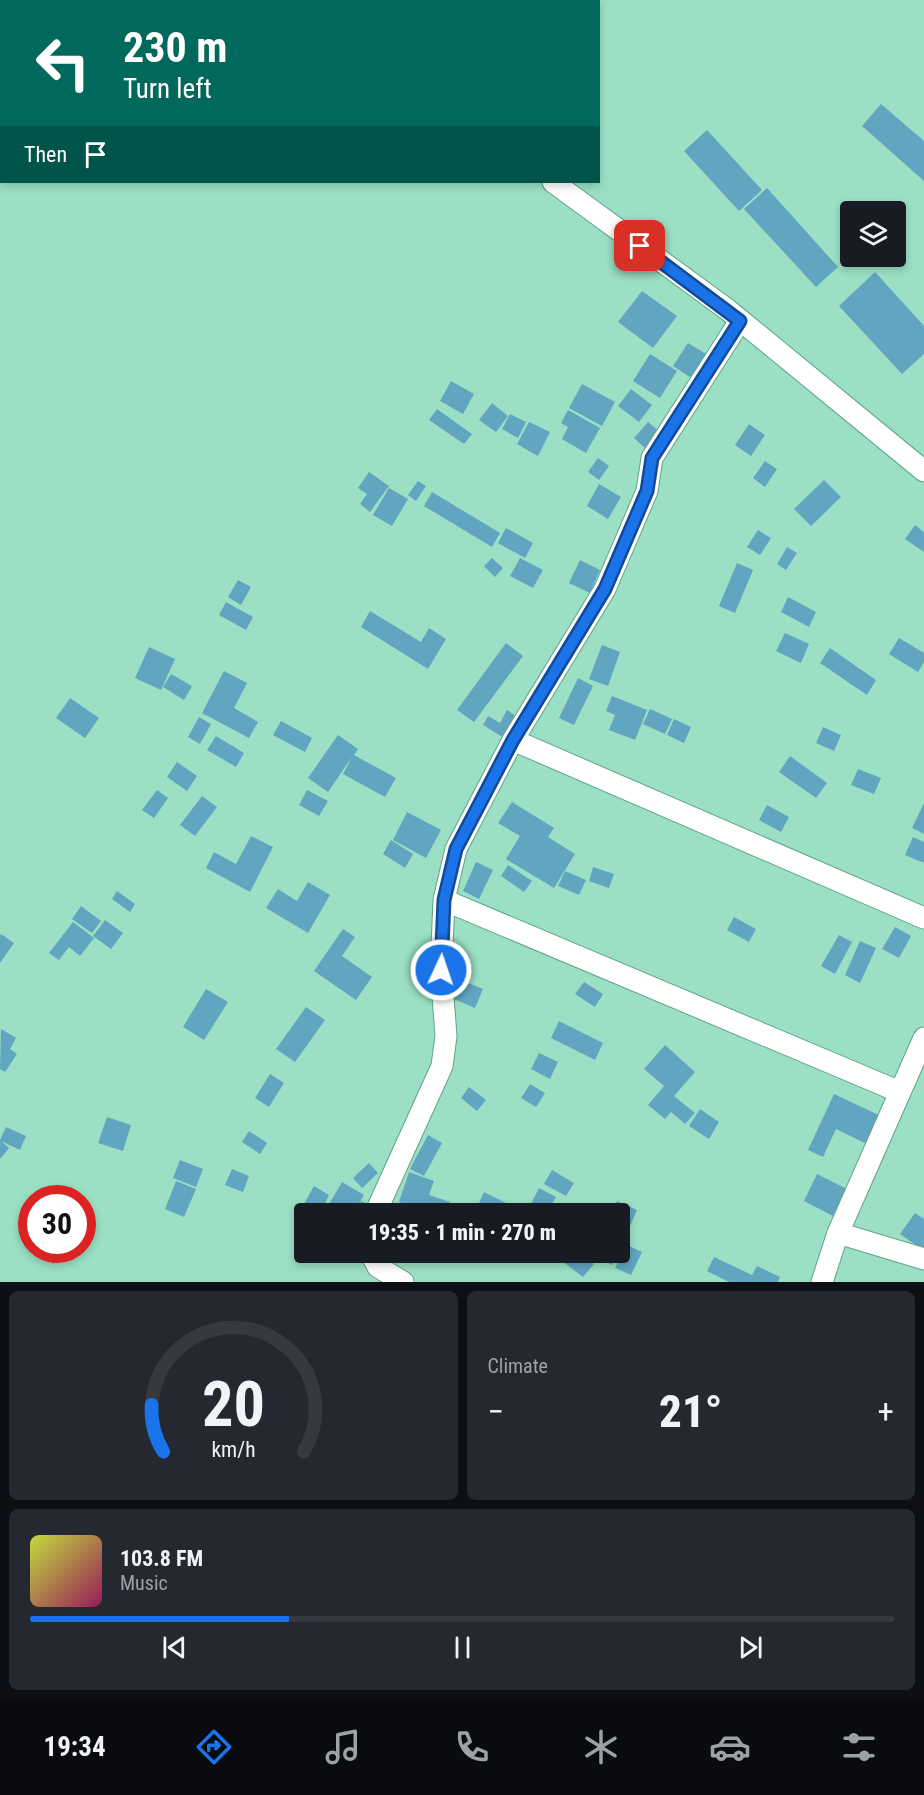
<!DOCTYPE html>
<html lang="en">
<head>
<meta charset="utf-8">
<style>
  body { margin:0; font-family:"Roboto Condensed",sans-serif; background:#242831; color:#f1f3f6; height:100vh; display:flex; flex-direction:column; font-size:22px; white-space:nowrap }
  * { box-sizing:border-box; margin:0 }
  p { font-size:20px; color:#9ea1a6 }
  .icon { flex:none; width:33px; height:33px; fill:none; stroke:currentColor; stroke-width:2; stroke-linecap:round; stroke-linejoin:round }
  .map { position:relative; height:1282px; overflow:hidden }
  .details { display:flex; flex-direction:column; gap:9px; padding:9px; background:#0d0f14; flex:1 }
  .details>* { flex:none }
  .hud { position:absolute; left:0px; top:0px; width:600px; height:183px; box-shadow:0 3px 9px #0003; background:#00695c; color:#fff; overflow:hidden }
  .tools { position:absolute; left:840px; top:201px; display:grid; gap:12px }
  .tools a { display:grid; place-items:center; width:66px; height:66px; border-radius:6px; background:#171b24; box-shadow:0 3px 9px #0003; font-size:30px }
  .speed { position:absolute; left:18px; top:1185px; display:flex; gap:12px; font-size:30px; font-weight:700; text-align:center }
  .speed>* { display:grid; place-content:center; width:78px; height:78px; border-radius:50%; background:#171b24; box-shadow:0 3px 9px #0003; line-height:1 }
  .speed .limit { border:9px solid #d22; background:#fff; color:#111 }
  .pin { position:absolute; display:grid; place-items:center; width:51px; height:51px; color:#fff; margin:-26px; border-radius:12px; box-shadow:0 3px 9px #0006 }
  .me { position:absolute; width:66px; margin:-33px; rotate:3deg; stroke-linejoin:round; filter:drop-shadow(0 0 4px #0008) }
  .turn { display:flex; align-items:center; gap:21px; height:126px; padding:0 24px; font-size:27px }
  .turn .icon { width:78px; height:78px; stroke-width:2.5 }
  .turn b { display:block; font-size:42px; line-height:51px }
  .then { display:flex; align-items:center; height:57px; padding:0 24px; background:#0003; gap:12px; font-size:22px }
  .big { font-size:45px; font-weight:800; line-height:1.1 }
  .details .card { flex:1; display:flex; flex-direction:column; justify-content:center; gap:9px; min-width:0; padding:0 21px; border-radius:9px; background:#242831 }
  .details .dial { align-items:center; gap:0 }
  .dial svg { height:156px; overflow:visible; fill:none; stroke:#363941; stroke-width:7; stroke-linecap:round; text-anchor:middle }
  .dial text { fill:#f1f3f6; stroke:none }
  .song { display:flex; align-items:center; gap:18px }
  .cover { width:72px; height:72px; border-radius:9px; background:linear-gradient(135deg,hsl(70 70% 55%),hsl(330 70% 35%)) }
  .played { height:6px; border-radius:3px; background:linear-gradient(90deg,#1a73e8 30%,#363941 30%) }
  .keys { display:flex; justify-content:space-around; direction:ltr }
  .heat { display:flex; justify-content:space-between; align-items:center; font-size:33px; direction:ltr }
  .details .tiles { flex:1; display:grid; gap:9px; grid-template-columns:1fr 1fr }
  .card:last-child { grid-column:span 2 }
  .trip { position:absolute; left:294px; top:1203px; width:336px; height:60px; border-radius:6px; background:#171b24; box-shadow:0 3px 9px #0003; font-weight:800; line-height:60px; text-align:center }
  .dock { display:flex; height:96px; justify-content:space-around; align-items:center; background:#090b0e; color:#9ea1a6 }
  .dock .icon { width:42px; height:42px }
  .dock .current { color:#1a73e8 }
  .dock b { font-size:27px; color:#f1f3f6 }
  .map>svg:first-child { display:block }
</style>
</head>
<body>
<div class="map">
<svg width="924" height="1282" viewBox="0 0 924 1282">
  <rect width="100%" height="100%" fill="#9be0c4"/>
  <path fill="#62a5c1" d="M881,104L924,141V181L862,126Z
    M707,130L762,190L739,211L684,151Z
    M767,188L838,267L816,287L744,209Z
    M875,272L924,326V354L902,374L839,306Z
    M642,291L677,316L653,348L618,322Z
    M688,343L711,357L696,381L673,366Z
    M650,354L677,371L660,398L633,381Z
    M451,381L474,394L463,414L440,401Z
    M582,384L615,402L602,426L569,408Z
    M631,389L652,405L639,422L618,406Z
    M492,403L508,416L496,432L479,420Z
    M437,409L472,434L464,444L429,420Z
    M568,410L600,428L586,453L562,439L568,427L561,423Z
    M510,414L526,422L518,438L502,429Z
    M529,422L550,432L538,456L517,444Z
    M648,422L659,431L645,448L634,438Z
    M749,424L765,435L751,456L735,445Z
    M598,458L609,466L599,480L588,472Z
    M765,461L777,469L765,487L753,478Z
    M369,472L389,486L370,512L360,504L367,494L358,488Z
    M824,480L841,497L811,526L794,509Z
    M418,481L426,486L416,501L408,495Z
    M599,484L621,497L608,519L587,506Z
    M389,488L408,499L392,526L373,515Z
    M432,492L500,533L492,547L424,506Z
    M915,525L924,532V552L905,539Z
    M506,528L533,543L525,558L498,543Z
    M758,530L771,538L760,555L747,547Z
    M787,547L797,553L786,570L777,564Z
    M492,558L503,568L495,577L484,566Z
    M520,558L543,570L533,588L510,576Z
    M580,560L600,570L590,593L569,583Z
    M737,563L753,570L735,613L719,606Z
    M238,580L251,587L241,605L228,597Z
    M788,597L816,612L809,627L781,612Z
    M226,602L253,617L246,630L219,615Z
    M370,611L421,642L429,628L446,639L428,669L361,627Z
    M785,633L809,644L801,663L776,651Z
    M899,638L924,653V662L918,672L889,654Z
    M506,643L523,656L474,722L457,710Z
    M602,645L620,652L608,686L589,679Z
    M149,647L175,659L161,690L135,678Z
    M830,648L876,680L867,695L820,663Z
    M224,671L247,683L234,708L258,722L249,738L202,713Z
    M171,674L192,686L184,700L163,687Z
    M578,678L593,686L574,725L559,718Z
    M612,696L647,710L635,740L609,730L615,715L606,711Z
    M70,698L99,718L85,738L56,718Z
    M650,709L672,719L665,734L643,724Z
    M507,710L519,718L506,739L483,725L488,716L500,723Z
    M199,717L211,724L200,744L188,737Z
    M674,719L691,727L684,743L667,735Z
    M281,721L312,738L305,752L273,735Z
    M823,727L841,735L834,751L816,743Z
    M338,735L358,749L354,755L396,778L385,797L343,774L352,757L328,792L308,778Z
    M216,736L244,753L236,767L207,750Z
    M790,756L827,783L816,798L779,772Z
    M177,762L197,776L187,791L167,777Z
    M858,769L881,778L874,794L851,785Z
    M157,790L168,798L154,818L142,810Z
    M307,790L328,801L319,816L299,805Z
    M202,796L217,807L195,836L180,825Z
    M512,802L554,828L548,837L575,854L554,888L506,859L520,836L498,823Z
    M924,803V834L912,828Z
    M767,805L789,817L781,832L759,820Z
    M407,812L441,830L426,858L393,840Z
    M251,836L273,847L250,892L206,868L214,852L236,864Z
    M913,837L924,842V863L905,855Z
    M391,840L413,854L405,868L383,854Z
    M476,862L493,870L479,899L463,891Z
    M508,865L532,881L524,892L501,876Z
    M593,867L614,874L609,888L589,881Z
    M565,871L586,880L579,895L558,886Z
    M308,882L330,895L308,933L266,908L278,889L297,901Z
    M117,891L135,904L130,912L112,899Z
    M81,906L101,921L92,933L72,919Z
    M734,917L756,929L749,942L727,930Z
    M105,920L123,933L111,949L93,936Z
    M73,922L94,938L80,956L69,947L59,960L49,953Z
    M895,927L911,936L899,958L882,949Z
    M343,929L355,937L342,956L372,977L356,1000L314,971Z
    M1,934L14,943L0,963V936Z
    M839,935L852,942L835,974L821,966Z
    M860,941L876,948L860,983L845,975Z
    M461,980L483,989L475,1008L454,999Z
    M584,982L603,994L595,1007L575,994Z
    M206,989L228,1002L204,1040L183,1027Z
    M306,1007L325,1020L295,1062L276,1049Z
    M559,1021L603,1043L595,1060L551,1038Z
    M1,1029L16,1038L10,1049L17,1054L5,1072L0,1069Z
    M665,1045L695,1072L674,1096L695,1113L685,1124L671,1112L665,1119L648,1105L664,1086L644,1069Z
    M539,1053L558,1062L550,1079L531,1069Z
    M270,1074L284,1083L269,1107L255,1098Z
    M530,1084L545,1093L536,1107L521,1098Z
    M469,1087L486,1100L477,1111L461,1098Z
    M834,1094L883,1117L869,1145L836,1129L823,1157L808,1150Z
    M700,1109L719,1122L709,1139L689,1126Z
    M107,1117L131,1125L123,1151L98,1143Z
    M6,1127L26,1136L20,1150L1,1141L9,1148L0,1159V1140Z
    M249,1131L267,1143L260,1154L242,1142Z
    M428,1135L442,1143L424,1176L410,1169Z
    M180,1160L203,1169L196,1187L173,1178Z
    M369,1163L378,1173L362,1188L353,1178Z
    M232,1169L249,1176L243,1192L225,1185Z
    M552,1170L574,1183L566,1196L544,1184Z
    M409,1172L434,1181L429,1195L450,1202L446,1214H432L399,1202Z
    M817,1174L847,1189L833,1216L804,1201Z
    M176,1181L196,1189L184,1217L165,1209Z
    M342,1182L364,1195L353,1214H340L328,1206Z
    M314,1186L329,1195L320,1214H305L300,1211Z
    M539,1188L556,1197L546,1214H539L529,1208Z
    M484,1192L528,1214H483L476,1210Z
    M361,1201L383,1211L382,1214H355Z
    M617,1201L637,1210L620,1249V1214H612Z
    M915,1213L924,1219V1251L900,1234Z
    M627,1245L642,1252L631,1275L615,1268Z
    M39,1250H63L65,1252L53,1264Z
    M550,1252H579L594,1264L583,1277Z
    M594,1252H618L612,1265L592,1255Z
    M714,1257L752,1275L757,1266L780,1277L778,1282H729L707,1271Z"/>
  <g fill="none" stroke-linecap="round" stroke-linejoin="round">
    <g stroke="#5fa388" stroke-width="23">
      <path id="street" d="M323,0L325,2
        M553,182L728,310L924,471
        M513,740L924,918
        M444,900L900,1092
        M375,1214L442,1066L446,1036L441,970L444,900L456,849L513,740L605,589L647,491L652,458L740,321
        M838,1233L924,1259
        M370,1252L378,1267L403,1282
        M822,1282L838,1233L924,1038"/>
    </g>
    <use href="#street" stroke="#fff" stroke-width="21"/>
  </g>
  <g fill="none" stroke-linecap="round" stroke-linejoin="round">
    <g stroke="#114b97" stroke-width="15">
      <path id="route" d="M441,970L444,900L456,849L513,740L605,589L647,491L652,458L740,321L640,246"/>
    </g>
    <use href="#route" stroke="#1a73e8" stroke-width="10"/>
  </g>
</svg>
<div class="tools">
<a><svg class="icon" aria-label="layers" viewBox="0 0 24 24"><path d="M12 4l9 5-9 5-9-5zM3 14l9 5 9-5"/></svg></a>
</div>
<div class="speed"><div class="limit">30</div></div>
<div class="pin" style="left:640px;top:246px;background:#d93025"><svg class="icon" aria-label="arrive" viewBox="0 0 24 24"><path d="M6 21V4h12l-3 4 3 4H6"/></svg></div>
<svg class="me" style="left:441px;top:970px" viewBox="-20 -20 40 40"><circle r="17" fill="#1a73e8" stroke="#fff" stroke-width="3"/><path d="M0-11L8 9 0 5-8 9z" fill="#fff"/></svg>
<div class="trip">19:35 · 1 min · 270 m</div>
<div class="hud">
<div class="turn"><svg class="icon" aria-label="left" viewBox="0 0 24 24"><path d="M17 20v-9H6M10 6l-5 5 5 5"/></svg><div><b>230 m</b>Turn left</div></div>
<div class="then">Then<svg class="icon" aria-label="arrive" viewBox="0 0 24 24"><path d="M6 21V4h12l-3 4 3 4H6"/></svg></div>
</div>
</div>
<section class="details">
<div class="tiles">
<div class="card dial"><svg viewBox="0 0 100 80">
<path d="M14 69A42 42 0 1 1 86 69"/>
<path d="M14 69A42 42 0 0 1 8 45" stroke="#1a73e8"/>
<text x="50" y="56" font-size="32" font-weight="700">20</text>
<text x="50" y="72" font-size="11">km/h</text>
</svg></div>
<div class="card"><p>Climate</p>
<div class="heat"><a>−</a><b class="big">21°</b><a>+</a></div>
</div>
<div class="card">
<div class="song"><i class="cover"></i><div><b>103.8 FM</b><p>Music</p></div></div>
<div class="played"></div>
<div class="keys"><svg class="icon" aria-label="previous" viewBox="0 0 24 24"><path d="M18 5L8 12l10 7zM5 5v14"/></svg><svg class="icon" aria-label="pause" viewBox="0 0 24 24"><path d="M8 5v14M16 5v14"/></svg><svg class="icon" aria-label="next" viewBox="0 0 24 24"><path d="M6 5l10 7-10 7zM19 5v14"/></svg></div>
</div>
</div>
</section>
<nav class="dock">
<b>19:34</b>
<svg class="icon current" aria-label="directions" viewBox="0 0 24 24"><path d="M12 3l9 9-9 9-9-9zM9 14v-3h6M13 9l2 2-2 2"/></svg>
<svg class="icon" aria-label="music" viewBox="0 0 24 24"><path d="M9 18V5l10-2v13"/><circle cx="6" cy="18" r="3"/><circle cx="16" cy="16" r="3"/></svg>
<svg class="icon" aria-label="phone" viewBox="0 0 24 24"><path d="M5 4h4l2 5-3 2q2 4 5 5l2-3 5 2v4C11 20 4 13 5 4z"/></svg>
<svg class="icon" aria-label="climate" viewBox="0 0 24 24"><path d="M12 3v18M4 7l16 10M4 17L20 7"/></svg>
<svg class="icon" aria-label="car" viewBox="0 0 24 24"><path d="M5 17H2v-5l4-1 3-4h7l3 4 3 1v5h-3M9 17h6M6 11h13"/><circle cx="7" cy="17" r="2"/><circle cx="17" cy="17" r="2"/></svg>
<svg class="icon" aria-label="filters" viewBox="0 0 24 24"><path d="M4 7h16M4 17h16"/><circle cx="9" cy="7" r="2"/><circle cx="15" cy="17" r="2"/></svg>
</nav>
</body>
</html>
